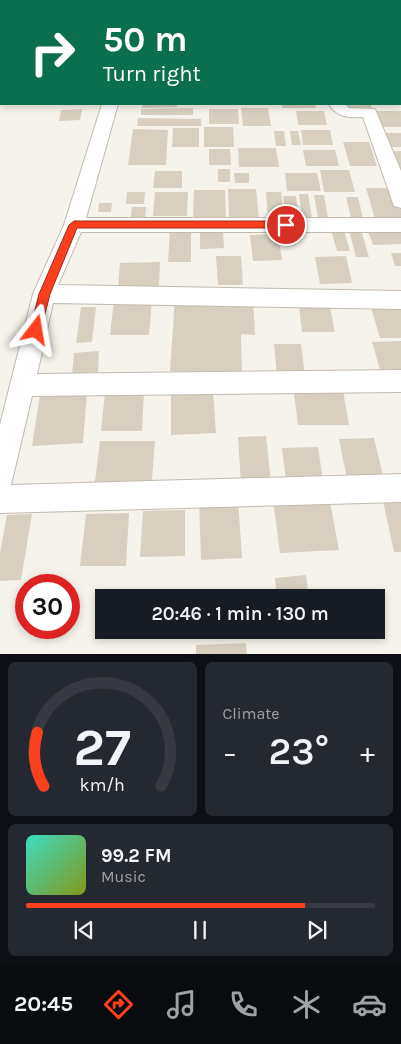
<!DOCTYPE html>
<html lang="en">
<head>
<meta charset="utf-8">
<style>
  body { margin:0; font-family:Karla,sans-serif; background:#242831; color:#f1f3f6; height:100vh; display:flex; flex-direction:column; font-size:19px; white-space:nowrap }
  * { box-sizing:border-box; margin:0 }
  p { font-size:16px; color:#9ea1a6 }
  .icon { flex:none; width:28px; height:28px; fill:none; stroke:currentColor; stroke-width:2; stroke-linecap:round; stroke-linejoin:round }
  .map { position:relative; height:654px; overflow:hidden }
  .side { display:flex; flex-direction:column; gap:8px; padding:8px; background:#0d0f14; flex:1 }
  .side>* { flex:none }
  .banner { position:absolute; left:0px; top:0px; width:401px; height:105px; box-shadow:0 2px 8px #0003; background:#0b6e4f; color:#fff; overflow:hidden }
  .speed { position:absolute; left:15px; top:574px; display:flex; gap:10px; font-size:25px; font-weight:700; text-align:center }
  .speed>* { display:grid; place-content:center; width:65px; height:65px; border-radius:50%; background:#171b24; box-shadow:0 2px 8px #0003; line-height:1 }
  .speed .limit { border:8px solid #d22; background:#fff; color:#111 }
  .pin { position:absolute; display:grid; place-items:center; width:42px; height:42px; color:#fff; margin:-21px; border:2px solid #fff; border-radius:50%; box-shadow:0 1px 5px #0007 }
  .me { position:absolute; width:55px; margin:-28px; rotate:14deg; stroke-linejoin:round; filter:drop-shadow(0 0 4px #0008) }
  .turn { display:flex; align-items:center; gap:18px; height:105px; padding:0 20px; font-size:22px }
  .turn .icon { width:65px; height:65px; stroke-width:2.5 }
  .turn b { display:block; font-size:35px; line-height:42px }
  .big { font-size:38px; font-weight:600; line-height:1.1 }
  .side .widget { flex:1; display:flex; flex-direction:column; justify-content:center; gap:8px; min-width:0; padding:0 18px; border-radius:8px; background:#242831 }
  .side .dial { align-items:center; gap:0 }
  .dial svg { height:130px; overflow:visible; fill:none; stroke:#363941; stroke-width:7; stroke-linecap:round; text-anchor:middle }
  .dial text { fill:#f1f3f6; stroke:none }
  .song { display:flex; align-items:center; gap:15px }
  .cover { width:60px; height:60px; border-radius:8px; background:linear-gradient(135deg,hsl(170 70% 55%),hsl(70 70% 35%)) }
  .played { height:5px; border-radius:2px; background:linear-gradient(90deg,#fc3f1d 80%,#363941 80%) }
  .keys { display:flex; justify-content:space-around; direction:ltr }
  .heat { display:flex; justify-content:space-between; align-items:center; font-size:28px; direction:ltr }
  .side .tiles { flex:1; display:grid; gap:8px; grid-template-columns:1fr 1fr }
  .widget:last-child { grid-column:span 2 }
  .trip { position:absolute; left:95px; top:589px; width:290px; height:50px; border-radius:0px; background:#171b24; box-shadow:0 2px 8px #0003; font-weight:600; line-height:50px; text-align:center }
  .tab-bar { display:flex; height:80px; justify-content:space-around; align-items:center; background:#090b0e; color:#9ea1a6 }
  .tab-bar .icon { width:35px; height:35px }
  .tab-bar .current { color:#fc3f1d }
  .tab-bar b { font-size:22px; color:#f1f3f6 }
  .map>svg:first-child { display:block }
</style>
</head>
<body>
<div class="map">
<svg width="401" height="654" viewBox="0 0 401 654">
  <rect width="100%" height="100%" fill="#f6f3ec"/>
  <path fill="#d8cfc1" d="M142,104H177V107L142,108Z
    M282,104H315L316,108H282Z
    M342,104H371L372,109H343Z
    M193,108V115H141V109Z
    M241,108H268L271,126H243Z
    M82,109L80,120L59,121L61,110Z
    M209,109H238L239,124H209Z
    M296,111H324L327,125H298Z
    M374,111H401V127H379Z
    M138,118L201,119V126H137Z
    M204,127H233L234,147H204Z
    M173,128H199V147H172Z
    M133,129L168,130L166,165H128Z
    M301,130H330L333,145H303Z
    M274,131H284L286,146H276Z
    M290,131H298L301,145H292Z
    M381,133H401V147H386Z
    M343,142H369L377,166H350Z
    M238,148H276L279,167H239Z
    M209,149H230L231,165H209Z
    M303,150H335L339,166H306Z
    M387,151H401V168H393Z
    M218,169H230V182H218Z
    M320,170H349L355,192H324Z
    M155,171H182V188H153Z
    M234,173H249V183H235Z
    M285,173H317L321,191H287Z
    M366,188H395L401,205V219H375Z
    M228,189H256L259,219H229Z
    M194,190H225L226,220L193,219Z
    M127,192H145L144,204H126Z
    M155,192H188L187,216H153Z
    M266,192H281L284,218H268Z
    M299,194H308L313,224H303Z
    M314,195H324L329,223H319Z
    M283,196H296L300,224H287Z
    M346,197H358L364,222H352Z
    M99,203H112L111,212H98Z
    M132,207H146L145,222H130Z
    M170,230H191V262H168Z
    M223,230L224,248L200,249V231Z
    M331,230H344L350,251H337Z
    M361,230L369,257H356L349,231Z
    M401,230V244L373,245L368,231Z
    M278,234L282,260L253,261L250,235Z
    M391,253H401V266H395Z
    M216,256H241L243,285H218Z
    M346,256L352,283L320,284L315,257Z
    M160,262L159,289L118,290L120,263Z
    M175,298L253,300L255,335L241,334L242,373L170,371Z
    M114,300H152L149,335H110Z
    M401,302V338H380L370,304Z
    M299,306L330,307L335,332H302Z
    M81,307H96L92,342L76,343Z
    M401,341V379L383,380L372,342Z
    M274,344H301L305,376H277Z
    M99,351L98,372L72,374L74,353Z
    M293,385H342L349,425H298Z
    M213,391L216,433L171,435V392Z
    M87,393L83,443L32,446L40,395Z
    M105,393H144L142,431H101Z
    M266,436L271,482L241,483L238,437Z
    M374,438L384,479H347L339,439Z
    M100,441H155L151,491L94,490Z
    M318,447L323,481H286L282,448Z
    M329,496L339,550L280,553L273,499Z
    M238,499L242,558L201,560L199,500Z
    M383,501H401V552H394Z
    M185,510V556L140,557L143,511Z
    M129,513L126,566H80L86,514Z
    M32,514L21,580L0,581V553L7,515Z
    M306,575L309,598H277L275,578Z
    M281,630H312V631L281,633Z
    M246,643L247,654H196V645Z"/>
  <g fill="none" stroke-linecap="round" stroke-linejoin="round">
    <g stroke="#c2bbae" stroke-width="2">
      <path id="street" d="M262,0H297L298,1H263Z
        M400,78H401V86H400Z
        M102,104H118L86,218H401V232H81L58,285L401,291V309L53,303L37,374L401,370V392L32,396L11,485L401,474V502L0,513V425L10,385L33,294L64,225Z
        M329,104H345L349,108L375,109L401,171V208L394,206L363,117C349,118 336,117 329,104Z"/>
    </g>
    <use href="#street" fill="#fff" fill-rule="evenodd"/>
  </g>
  <path fill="#fc3f1d" stroke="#a42913" d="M74,221H286L290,225L286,228H77L50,294L40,334H32L30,330L39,294L69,225Z"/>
</svg>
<div class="speed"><div class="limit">30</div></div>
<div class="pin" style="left:286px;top:225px;background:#d93025"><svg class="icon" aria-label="arrive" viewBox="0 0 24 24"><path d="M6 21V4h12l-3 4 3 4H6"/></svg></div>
<svg class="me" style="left:36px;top:330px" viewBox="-20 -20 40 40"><path d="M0-17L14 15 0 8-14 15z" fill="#fc3f1d" stroke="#fff" stroke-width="4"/></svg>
<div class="trip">20:46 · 1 min · 130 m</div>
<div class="banner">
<div class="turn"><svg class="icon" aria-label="right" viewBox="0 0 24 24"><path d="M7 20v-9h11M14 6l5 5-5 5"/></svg><div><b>50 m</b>Turn right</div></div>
</div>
</div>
<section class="side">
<div class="tiles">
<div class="widget dial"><svg viewBox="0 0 100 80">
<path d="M14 69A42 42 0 1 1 86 69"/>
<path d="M14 69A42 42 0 0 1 10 36" stroke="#fc3f1d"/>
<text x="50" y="56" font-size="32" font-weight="700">27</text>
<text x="50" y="72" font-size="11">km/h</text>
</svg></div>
<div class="widget"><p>Climate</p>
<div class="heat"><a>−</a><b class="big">23°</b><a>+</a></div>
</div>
<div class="widget">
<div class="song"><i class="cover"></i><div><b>99.2 FM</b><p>Music</p></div></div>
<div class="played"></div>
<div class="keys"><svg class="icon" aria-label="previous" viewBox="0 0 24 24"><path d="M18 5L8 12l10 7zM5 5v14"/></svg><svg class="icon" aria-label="pause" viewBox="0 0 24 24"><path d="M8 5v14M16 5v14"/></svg><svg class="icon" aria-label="next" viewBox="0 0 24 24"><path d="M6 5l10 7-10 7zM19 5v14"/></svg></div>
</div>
</div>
</section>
<nav class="tab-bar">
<b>20:45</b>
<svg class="icon current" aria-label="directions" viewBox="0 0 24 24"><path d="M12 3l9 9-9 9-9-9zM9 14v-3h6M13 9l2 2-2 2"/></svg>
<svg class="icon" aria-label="music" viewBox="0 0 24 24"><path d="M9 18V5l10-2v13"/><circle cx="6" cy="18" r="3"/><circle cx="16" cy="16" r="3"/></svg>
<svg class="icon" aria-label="phone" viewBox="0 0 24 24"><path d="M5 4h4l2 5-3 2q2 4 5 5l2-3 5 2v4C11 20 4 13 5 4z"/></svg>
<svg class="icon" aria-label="climate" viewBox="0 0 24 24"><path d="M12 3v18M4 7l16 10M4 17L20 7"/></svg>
<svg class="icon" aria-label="car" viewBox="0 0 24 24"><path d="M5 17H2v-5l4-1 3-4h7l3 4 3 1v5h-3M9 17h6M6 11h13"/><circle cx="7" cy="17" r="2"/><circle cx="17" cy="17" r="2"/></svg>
</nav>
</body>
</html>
